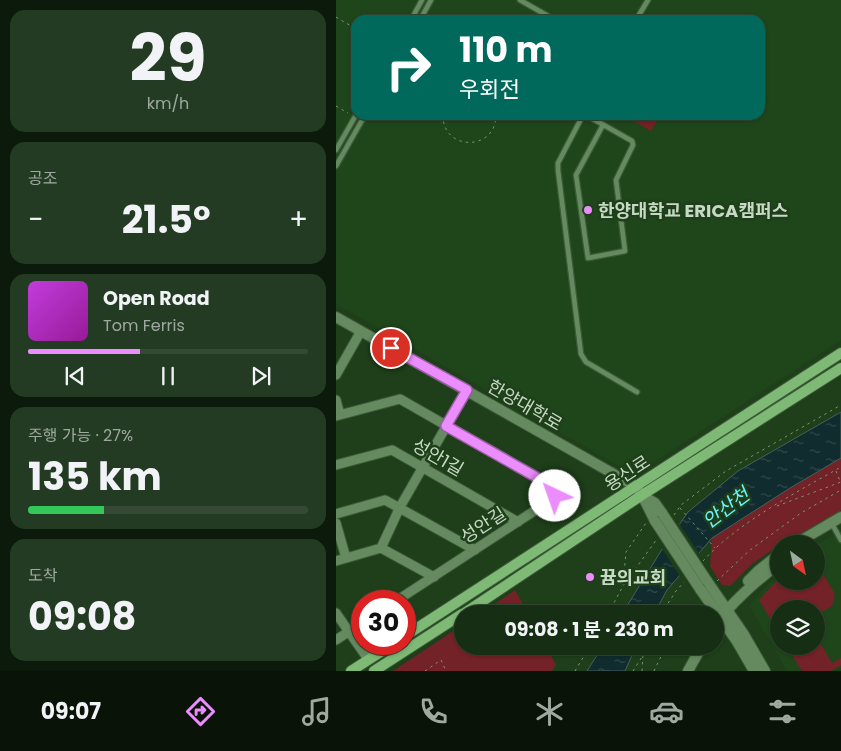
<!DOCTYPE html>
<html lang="ko">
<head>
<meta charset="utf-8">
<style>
  body { margin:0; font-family:Poppins,"Noto Sans KR",sans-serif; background:#233b22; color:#f1f3f6; height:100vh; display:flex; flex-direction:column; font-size:19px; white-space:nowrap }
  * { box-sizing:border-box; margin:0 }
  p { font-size:16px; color:#9ea9a0 }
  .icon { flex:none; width:28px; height:28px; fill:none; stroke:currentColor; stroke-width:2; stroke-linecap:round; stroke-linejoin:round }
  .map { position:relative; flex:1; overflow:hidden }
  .details { display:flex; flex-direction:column; gap:10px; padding:10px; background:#0c1a0b; width:336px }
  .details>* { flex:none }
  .top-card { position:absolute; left:15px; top:15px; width:414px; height:105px; border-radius:15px; box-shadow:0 1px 4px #0004,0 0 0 1px #354a34; background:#00695c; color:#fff; overflow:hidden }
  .needle { width:32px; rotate:147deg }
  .tools { position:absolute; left:434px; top:535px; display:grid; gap:10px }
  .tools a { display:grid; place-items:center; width:55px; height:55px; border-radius:50%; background:#162f14; box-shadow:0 1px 4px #0004,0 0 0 1px #354a34; font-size:25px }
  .speed { position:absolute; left:15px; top:590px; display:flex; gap:10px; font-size:25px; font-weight:700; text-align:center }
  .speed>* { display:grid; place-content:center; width:65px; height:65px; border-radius:50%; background:#162f14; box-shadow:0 1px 4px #0004,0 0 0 1px #354a34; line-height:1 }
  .speed .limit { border:8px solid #d22; background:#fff; color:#111 }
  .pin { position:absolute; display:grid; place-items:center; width:42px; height:42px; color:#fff; margin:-21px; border:2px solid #fff; border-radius:50%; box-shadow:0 1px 5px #0007 }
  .me { position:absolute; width:55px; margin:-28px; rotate:318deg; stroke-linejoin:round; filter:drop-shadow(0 0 4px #0008) }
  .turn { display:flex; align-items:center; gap:18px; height:105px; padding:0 25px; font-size:22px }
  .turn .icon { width:65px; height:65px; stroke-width:2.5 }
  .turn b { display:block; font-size:35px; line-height:42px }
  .big { font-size:38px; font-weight:700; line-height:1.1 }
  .details .card { flex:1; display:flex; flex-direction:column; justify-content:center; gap:8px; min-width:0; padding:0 18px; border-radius:15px; background:#233b22 }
  .details .dial { align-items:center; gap:0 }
  .dial b { font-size:65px; line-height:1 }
  .song { display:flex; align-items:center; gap:15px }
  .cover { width:60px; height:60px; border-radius:8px; background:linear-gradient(135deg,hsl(290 70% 55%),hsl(300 70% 35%)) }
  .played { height:5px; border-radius:2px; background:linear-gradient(90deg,#eb8dfc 40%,#354a34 40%) }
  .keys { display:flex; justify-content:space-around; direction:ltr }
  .heat { display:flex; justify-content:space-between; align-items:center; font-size:28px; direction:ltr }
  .charge { height:8px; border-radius:4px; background:linear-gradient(90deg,#34c759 27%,#354a34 0) }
  .trip { position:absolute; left:118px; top:605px; width:270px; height:50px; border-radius:25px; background:#162f14; box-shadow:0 1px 4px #0004,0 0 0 1px #354a34; font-weight:700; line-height:50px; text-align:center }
  .dock { display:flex; height:80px; justify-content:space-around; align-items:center; background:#091308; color:#9ea9a0 }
  .dock .icon { width:35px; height:35px }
  .dock .on { color:#eb8dfc }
  .dock b { font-size:22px; color:#f1f3f6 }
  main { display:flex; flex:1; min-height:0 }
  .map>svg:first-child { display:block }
</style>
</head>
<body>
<main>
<section class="details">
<div class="card dial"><b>29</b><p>km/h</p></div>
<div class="card"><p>공조</p>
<div class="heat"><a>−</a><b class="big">21.5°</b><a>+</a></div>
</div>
<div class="card">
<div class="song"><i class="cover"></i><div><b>Open Road</b><p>Tom Ferris</p></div></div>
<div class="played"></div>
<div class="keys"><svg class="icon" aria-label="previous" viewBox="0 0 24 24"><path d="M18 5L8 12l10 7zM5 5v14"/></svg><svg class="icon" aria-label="pause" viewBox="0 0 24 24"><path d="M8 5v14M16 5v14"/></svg><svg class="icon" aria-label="next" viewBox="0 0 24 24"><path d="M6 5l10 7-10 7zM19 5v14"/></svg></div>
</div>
<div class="card"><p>주행 가능 · 27%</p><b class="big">135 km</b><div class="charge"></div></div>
<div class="card"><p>도착</p><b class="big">09:08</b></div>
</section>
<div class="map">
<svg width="505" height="671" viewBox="0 0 505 671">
  <defs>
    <pattern id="water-ripples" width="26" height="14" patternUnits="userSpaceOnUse" patternTransform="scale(1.25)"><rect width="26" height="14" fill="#102c2e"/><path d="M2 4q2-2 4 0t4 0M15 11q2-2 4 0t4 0" fill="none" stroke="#314a4b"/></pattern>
  </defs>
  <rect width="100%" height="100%" fill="#1e3f1a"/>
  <path fill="#1f461a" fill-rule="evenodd" d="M0,0H505V340L304,471L293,472L0,304ZM20,20H424V115H20Z
    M505,531V668L499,671H451L413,605L442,574V581H480V545ZM442,609H480V646H442Z"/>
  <path fill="#732227" d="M287,115H324L315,131Z
    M505,458V510L447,544H442V546L416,564L394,586L386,585L374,566L376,538L454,488Z
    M480,562L499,594L496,606L480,615V609H442V632L423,600L442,579V581H480Z
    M179,590L192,614H144Z
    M126,625V646H210L220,665L216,671H57Z
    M480,636L496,663L505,658V665L495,671H466L451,647L480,646Z"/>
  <path fill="url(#water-ripples)" stroke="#47605b" d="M505,412V458L454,488L376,538L331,590L318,614H286L325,551L352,512L402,471Z
    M267,646H300L289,671H251Z"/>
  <path fill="#1e3f1a" d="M342,522L364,555L345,578L325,547Z"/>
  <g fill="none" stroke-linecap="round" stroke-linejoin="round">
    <g stroke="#3c5b38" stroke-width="7">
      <path id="service" d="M184,0L219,20
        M75,20L86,0
        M84,20L95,0
        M300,20L312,0
        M247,115L222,163V170L245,354L250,362L301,392
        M250,115L296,141L297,145L280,180L289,251L252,258L240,175L267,125
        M0,150L20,115
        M0,166L29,115
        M496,524L505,540"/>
    </g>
    <g stroke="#3c5b38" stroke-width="11">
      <path id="minor" d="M0,375L25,331
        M0,400L4,415
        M0,416L64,399L216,486C220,492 220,494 215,500L60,601
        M0,465L56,450L182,522
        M0,514L49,500L139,550
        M0,523L10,558
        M45,548L64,507L131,390
        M0,561L45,548L98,577
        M0,613L32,659
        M0,640L26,623"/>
    </g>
    <g stroke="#3c5b38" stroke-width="12">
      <path id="tertiary" d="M0,317L299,486L306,495L319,521
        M307,496L319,503L326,513
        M459,544L505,517
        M371,581L407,633L429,671
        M412,581L422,571L442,555
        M364,589L400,640L418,671
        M379,626C394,603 421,581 442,564
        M352,671L366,646"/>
    </g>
    <g stroke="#3c5b38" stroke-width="12">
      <path id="secondary" d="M127,614L306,495L505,368
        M69,636L505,353
        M15,671L57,644
        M38,671L126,614"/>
    </g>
    <path stroke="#7a9376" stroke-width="1" stroke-dasharray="2.5 4" stroke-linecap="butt" d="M0,17L20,29
      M191,20L195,14
      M0,106L12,113
      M107,115C106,151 160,152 160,115
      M128,115L135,120L138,115
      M500,471L504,481
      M441,506L505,482
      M344,508L379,548
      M338,515L345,505L390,471L505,405
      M367,561C401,523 461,492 505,467
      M381,581L414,550L465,513L505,490
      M287,585L290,552L310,523
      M272,614L287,586L321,539
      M325,614L340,591L348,582
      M364,614L370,611
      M89,671L105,660L110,671
      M239,671L254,646
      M297,671L306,657
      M306,671L307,655L309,646
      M318,671L330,646"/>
    <use href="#service" stroke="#658a60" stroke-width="4.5"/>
    <use href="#minor" stroke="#658a60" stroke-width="9"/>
    <use href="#tertiary" stroke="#658a60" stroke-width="10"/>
    <use href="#secondary" stroke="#7eb975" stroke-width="10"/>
    <g stroke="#3c5b38" stroke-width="12" stroke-linecap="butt">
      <path id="tertiary-bridge" d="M326,513L371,581
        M319,521L364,589"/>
    </g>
    <use href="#tertiary-bridge" stroke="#658a60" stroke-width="10"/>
  </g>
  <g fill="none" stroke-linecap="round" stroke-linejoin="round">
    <g stroke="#995ca4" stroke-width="12">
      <path id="route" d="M55,348L131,390L110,426L216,486L219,491V496"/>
    </g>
    <use href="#route" stroke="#eb8dfc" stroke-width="9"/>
  </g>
  <g fill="#eb8dfc" stroke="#1e3f1a" stroke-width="2">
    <circle cx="252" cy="210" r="5"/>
    <circle cx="254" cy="577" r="5"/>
  </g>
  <g text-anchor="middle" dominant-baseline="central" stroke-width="5" stroke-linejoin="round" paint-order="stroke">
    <g font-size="18" font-weight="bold" fill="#c6d9c3" stroke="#1e3f1a" text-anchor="start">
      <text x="262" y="210">한양대학교 ERICA캠퍼스</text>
      <text x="264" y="577">뀸의교회</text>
    </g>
    <g font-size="18" fill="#c6d9c3" stroke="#1e3f1a">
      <text transform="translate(189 405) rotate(30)">한양대학로</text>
      <text transform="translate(102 457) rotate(30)">성안1길</text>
      <text transform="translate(291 473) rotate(-33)">용신로</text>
      <text transform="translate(147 525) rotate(-33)">성안길</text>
    </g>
    <g font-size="19" font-style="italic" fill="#6bf3fd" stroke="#1e3f1a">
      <text transform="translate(390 508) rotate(-37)">안산천</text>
    </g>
  </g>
</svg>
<div class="tools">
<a><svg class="needle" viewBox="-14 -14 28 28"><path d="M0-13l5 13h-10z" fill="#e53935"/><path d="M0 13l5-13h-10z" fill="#9ea9a0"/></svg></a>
<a><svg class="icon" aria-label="layers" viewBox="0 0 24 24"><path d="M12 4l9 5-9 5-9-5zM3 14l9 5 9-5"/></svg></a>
</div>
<div class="speed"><div class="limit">30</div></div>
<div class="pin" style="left:55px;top:348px;background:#d93025"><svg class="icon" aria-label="arrive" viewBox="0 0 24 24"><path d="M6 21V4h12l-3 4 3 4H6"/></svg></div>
<svg class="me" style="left:219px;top:496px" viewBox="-20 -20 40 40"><circle r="19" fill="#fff"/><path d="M0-13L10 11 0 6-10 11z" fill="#eb8dfc"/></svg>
<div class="trip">09:08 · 1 분 · 230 m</div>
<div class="top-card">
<div class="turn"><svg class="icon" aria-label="right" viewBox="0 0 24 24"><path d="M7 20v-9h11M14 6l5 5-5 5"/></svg><div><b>110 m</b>우회전</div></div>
</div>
</div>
</main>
<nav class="dock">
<b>09:07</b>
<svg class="icon on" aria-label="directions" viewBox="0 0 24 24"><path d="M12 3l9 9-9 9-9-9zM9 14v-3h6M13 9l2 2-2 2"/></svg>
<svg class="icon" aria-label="music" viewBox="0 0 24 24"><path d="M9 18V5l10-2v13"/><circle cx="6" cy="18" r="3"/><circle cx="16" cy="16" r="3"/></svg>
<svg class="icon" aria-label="phone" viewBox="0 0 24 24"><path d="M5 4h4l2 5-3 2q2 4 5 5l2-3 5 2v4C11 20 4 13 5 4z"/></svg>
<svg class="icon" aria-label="climate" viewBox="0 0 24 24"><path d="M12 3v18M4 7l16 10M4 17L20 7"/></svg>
<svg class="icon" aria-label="car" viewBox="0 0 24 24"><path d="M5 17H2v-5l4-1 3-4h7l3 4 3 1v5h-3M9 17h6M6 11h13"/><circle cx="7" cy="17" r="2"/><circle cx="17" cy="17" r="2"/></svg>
<svg class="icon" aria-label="filters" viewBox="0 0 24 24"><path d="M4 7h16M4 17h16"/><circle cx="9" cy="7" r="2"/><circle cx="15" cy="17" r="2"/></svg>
</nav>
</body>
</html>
